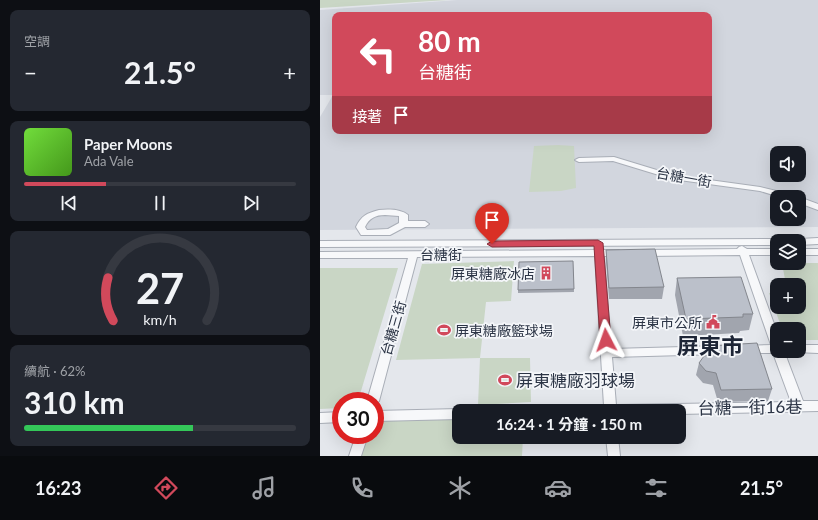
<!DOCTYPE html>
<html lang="zh-TW">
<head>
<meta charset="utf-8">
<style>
  body { margin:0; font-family:Lato,"Noto Sans TC",sans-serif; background:#242831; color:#f1f3f6; height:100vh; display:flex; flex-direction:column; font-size:15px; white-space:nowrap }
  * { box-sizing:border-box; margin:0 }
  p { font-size:13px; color:#9ea1a6 }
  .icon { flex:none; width:22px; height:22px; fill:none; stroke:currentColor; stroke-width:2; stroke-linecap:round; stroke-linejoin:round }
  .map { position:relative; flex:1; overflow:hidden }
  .side { display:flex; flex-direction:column; gap:10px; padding:10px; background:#0d0f14; width:320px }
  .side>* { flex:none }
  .guide { position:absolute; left:12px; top:12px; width:380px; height:122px; border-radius:8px; box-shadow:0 4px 16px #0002; background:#d1495b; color:#fff; overflow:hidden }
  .buttons { position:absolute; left:450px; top:146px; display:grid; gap:8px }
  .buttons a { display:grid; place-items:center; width:36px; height:36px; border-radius:8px; background:#171b24; box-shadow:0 4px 16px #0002; font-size:20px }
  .speed { position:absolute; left:12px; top:392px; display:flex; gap:8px; font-size:20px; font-weight:700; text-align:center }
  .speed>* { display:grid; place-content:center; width:52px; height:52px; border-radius:50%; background:#171b24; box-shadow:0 4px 16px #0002; line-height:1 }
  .speed .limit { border:6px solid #d22; background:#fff; color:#111 }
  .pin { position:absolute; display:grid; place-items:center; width:34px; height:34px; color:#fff; margin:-41px -17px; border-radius:50% 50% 50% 0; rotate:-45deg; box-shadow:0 0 4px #0007 }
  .pin .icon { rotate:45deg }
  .me { position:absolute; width:44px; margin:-22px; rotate:356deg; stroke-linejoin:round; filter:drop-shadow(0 0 3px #0008) }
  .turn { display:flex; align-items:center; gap:14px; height:84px; padding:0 20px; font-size:18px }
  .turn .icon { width:52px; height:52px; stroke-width:2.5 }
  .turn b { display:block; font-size:28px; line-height:34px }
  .then { display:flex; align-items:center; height:38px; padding:0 20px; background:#0003; gap:8px; font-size:15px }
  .big { font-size:30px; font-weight:700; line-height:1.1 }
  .side .card { flex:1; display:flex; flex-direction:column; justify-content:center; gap:6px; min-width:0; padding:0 14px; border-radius:8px; background:#242831 }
  .side .dial { align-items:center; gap:0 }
  .dial svg { height:104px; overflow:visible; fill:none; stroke:#363941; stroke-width:7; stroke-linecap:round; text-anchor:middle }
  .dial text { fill:#f1f3f6; stroke:none }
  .song { display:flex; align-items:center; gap:12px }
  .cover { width:48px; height:48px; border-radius:6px; background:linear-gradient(135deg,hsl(100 70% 55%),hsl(100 70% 35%)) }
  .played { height:4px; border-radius:2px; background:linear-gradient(90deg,#d1495b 30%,#363941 30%) }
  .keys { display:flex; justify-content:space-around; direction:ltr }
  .heat { display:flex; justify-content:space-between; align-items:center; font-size:22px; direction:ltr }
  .charge { height:6px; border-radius:3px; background:linear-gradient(90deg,#34c759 62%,#363941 0) }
  .trip { position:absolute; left:132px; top:404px; width:234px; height:40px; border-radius:8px; background:#171b24; box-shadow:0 4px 16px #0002; font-weight:700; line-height:40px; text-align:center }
  .tabs { display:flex; height:64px; justify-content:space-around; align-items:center; background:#090b0e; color:#9ea1a6 }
  .tabs .icon { width:28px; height:28px }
  .tabs .current { color:#d1495b }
  .tabs b { font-size:18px; color:#f1f3f6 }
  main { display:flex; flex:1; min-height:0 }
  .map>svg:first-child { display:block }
</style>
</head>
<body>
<main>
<section class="side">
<div class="card"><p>空調</p>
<div class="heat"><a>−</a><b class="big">21.5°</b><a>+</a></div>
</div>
<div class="card">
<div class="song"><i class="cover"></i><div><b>Paper Moons</b><p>Ada Vale</p></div></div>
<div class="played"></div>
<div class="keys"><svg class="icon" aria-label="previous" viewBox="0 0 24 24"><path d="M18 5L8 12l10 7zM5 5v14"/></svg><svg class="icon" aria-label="pause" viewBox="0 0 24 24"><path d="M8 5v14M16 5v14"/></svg><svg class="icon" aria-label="next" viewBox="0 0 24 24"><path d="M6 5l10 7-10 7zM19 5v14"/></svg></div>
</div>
<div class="card dial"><svg viewBox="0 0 100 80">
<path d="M14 69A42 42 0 1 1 86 69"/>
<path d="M14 69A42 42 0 0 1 10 36" stroke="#d1495b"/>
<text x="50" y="56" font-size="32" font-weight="700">27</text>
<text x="50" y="72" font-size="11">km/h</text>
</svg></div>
<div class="card"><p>續航 · 62%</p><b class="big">310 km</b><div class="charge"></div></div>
</section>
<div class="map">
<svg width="498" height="456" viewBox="0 0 498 456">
  <rect width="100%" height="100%" fill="#e4e7ec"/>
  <path fill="#d2d6de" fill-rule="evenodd" d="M137,0H498V227L0,230V117L13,95H0V10ZM15,15H389V131H15ZM457,153H479V175H457ZM457,197H479V219H457Z"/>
  <path fill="#c9d6c5" d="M0,0H128L0,8Z
    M238,145L254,146L256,188L241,191L209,192L214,146Z
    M194,261L191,301L166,302L160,358H210L211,402L158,405L160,358L76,360L102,264Z
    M462,263H498V340H479V329H462L449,293H457V307H479V285H466Z
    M0,268H78L38,401H21V408L0,409Z
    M139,414V437H203L202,456H35L42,435H55V416Z"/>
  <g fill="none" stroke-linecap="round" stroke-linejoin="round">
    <g stroke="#a9aeb7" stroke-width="2">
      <path id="street" d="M294,157L353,175L440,187L473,195L474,197H460L440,191L352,179L293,161L259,162L255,160L259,158Z
        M479,197L498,204V210L479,203Z
        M59,210C68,209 81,209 88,215V221H105L109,224L105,227H85L70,235H41L36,227C41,216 47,213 59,210ZM65,215L79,216V223L68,229L47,230L45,227C49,218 56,215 65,215Z
        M498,238V244L479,245V241H475L479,239Z
        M457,239L461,241H457V245L0,247V241Z
        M279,246L282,247L284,250H299L304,253L299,256H284L291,349L400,346L404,347L406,350L404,353L400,354L292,357L296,405L471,402L453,353H426L422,352L420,349L422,346L451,345L420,255L323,256L318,253L323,250L417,249L419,247L422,246L427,249H457V255H429L457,332V351H464L483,401H498V411L359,414V411H269L271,407L284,406L275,256L97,257L59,401L55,405V401H47L88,258H0V252L274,250L276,247Z
        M479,249H498V255H479Z
        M479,345H498V353L475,352V351H479Z
        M139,409L144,411H139V419L55,421V411Z
        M21,412V422L0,423V413Z
        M36,435H48L41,456H29Z
        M286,437H298L300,456H288Z"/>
    </g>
    <use href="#street" fill="#f7f8fa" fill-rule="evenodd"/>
  </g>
  <path fill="#a1a5ae" d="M286,250L344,287L342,299H289L286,261Z
    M253,261L254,292L198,293V290Z
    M357,278L433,314L429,330L420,331L419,333L363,336L355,295Z
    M388,346L452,389L448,401L398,402L393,385L383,383L376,375L379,363L386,356Z"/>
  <path fill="#bbc0ca" stroke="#83868d" d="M335,249L344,287L289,288L286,250Z
    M253,261L254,289L198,290L199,262Z
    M421,277L433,314H423V317L366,319L357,278Z
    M437,343L452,389L401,390L396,373L386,371L379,363L384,356L391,355L388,346Z"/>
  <path fill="#d1495b" stroke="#882f3b" d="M278,240L283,243L291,340L286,344L280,340L274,246L172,247L167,244L172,241Z"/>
  <defs>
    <g id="building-bare" transform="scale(1.08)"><path d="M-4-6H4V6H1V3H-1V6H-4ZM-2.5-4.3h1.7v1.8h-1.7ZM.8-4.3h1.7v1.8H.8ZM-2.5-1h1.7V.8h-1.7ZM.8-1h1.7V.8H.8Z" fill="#d1495b" stroke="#f4f6f9" stroke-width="2.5" paint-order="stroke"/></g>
    <g id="civic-bare" transform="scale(1.08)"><path d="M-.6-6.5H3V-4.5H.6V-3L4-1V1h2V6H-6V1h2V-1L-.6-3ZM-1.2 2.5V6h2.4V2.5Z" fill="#d1495b" stroke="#f4f6f9" stroke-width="2.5" paint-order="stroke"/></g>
    <g id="stadium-bare" transform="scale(1.08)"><path d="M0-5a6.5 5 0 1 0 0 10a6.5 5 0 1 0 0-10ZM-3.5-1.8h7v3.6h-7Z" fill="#d1495b" stroke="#f4f6f9" stroke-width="2.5" paint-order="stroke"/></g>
  </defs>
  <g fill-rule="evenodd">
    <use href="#building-bare" x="226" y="273"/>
    <use href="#civic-bare" x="393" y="322"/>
    <use href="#stadium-bare" x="124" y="330"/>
    <use href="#stadium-bare" x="185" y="380"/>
  </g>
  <g text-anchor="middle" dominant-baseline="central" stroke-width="3.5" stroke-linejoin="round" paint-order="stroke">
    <g font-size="14" fill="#2b3445" stroke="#f4f6f9">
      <text transform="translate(364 177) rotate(10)">台糖一街</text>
      <text x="121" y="254">台糖街</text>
      <text transform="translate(73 328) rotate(-74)">台糖三街</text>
    </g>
    <g font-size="14" fill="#2b3445" stroke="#f4f6f9" text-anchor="end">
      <text x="215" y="273">屏東糖廠冰店</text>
      <text x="382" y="322">屏東市公所</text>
      <text x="135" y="330" text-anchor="start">屏東糖廠籃球場</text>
    </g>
    <g font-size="17" fill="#2b3445" stroke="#f4f6f9" text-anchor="start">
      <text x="196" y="380">屏東糖廠羽球場</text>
    </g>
    <g font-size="17" fill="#2b3445" stroke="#f4f6f9">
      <text transform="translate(430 407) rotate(-1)">台糖一街16巷</text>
    </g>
    <g font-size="22" font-weight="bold" fill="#1d2536" stroke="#f4f6f9">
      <text x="390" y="345">屏東市</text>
    </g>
  </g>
</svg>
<div class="buttons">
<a><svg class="icon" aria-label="sound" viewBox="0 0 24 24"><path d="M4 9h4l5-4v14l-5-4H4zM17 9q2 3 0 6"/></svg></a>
<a><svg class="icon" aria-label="search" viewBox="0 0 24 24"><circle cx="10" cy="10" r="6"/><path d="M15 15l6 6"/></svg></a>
<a><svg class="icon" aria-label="layers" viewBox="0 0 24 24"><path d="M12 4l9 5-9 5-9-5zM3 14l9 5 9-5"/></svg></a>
<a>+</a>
<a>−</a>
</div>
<div class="speed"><div class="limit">30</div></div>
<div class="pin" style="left:172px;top:244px;background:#d93025"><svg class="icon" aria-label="arrive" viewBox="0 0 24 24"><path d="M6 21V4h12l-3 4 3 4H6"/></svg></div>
<svg class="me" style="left:286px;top:340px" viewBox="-20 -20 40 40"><path d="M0-17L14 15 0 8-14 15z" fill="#d1495b" stroke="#fff" stroke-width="4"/></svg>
<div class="trip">16:24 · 1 分鐘 · 150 m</div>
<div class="guide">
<div class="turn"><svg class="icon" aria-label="left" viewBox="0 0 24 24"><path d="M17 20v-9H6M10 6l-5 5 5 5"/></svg><div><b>80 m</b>台糖街</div></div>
<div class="then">接著<svg class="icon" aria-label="arrive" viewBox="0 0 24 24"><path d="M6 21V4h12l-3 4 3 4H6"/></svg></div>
</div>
</div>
</main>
<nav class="tabs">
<b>16:23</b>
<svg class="icon current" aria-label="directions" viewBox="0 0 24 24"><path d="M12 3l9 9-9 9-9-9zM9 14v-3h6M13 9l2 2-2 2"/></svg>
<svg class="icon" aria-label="music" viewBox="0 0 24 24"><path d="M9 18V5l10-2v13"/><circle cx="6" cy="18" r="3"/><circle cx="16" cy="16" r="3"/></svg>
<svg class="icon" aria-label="phone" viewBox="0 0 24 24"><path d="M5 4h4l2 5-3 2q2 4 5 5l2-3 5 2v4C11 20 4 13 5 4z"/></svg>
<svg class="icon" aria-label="climate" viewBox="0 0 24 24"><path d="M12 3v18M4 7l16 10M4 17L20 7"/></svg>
<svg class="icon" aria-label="car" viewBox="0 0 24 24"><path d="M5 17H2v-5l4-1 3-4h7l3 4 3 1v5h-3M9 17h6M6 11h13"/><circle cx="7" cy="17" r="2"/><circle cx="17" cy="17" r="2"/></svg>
<svg class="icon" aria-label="filters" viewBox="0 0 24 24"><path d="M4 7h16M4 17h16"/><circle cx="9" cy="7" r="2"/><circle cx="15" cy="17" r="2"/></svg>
<b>21.5°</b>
</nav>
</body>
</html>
